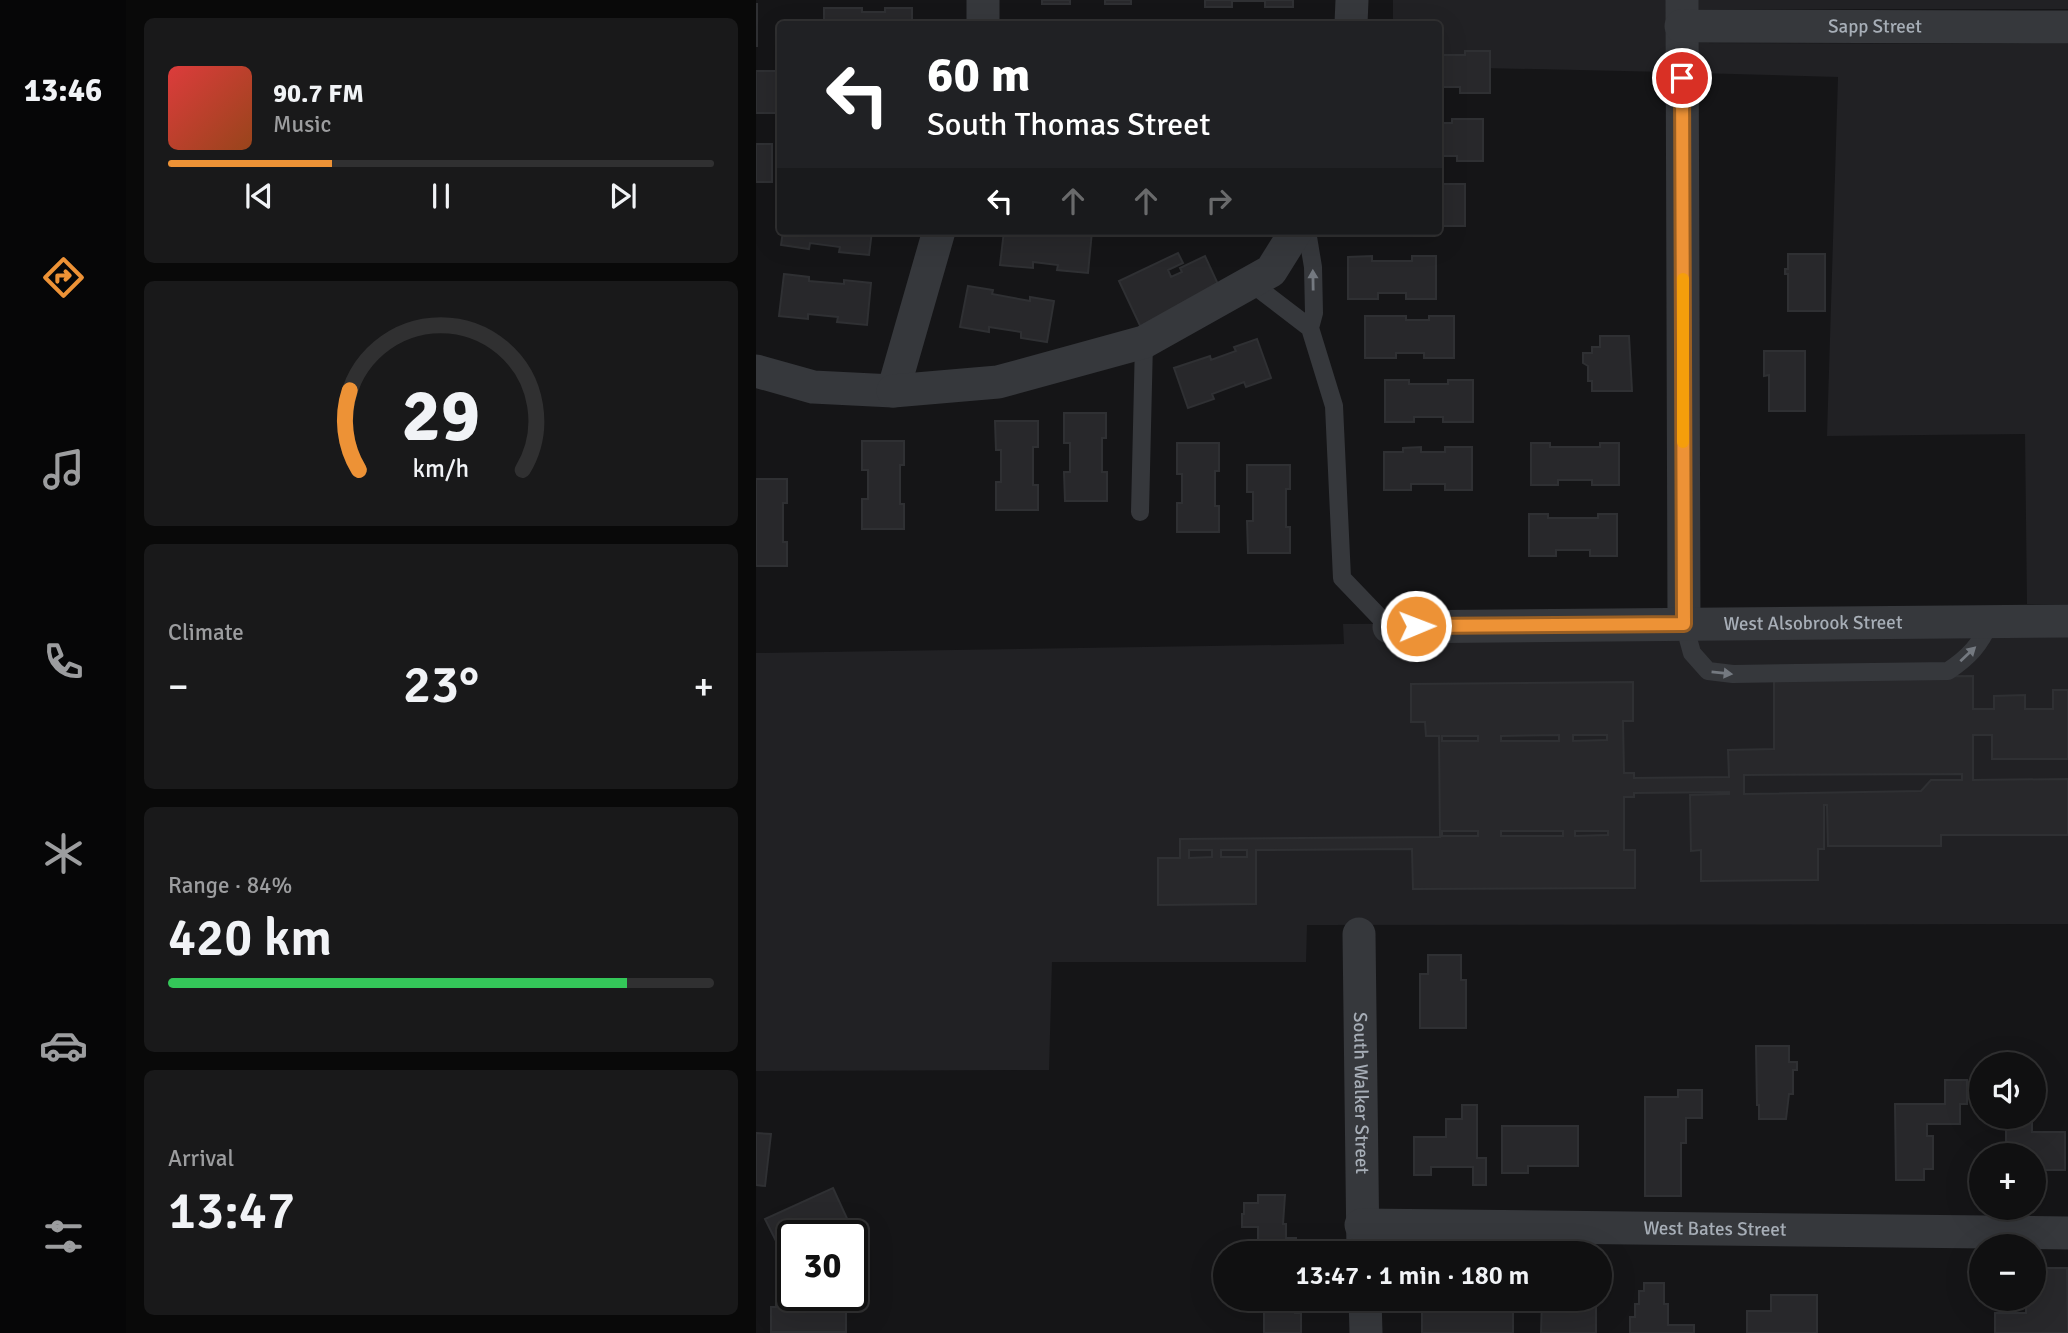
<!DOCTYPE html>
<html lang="en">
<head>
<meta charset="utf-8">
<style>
  body { margin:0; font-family:Signika,sans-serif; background:#19191a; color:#f1f3f6; height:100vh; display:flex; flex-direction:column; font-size:26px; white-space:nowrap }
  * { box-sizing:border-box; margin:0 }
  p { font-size:23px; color:#9c9d9f }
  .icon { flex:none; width:38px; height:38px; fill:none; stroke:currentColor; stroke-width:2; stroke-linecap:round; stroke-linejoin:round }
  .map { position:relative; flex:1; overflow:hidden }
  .details { display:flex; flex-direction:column; gap:18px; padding:18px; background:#090909; width:630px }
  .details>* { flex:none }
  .guide { position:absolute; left:21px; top:21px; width:665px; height:214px; border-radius:7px; box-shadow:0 7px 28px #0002,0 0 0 2px #303031; background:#202124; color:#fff; overflow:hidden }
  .fabs { position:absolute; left:1213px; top:1052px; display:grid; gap:14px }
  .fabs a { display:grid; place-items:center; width:77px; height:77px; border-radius:50%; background:#101011; box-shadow:0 7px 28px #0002,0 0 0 2px #303031; font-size:35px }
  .speed { position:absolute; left:21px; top:1220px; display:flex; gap:14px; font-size:35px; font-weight:700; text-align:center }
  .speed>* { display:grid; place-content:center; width:91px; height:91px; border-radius:50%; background:#101011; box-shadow:0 7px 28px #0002,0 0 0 2px #303031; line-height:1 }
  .speed .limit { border:4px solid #111; border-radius:10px; background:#fff; color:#111 }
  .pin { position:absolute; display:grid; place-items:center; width:60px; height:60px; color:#fff; margin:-30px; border:4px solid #fff; border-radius:50%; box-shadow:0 2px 7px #0007 }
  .me { position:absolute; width:77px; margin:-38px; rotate:89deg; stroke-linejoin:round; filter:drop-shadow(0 0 5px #0008) }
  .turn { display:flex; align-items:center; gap:24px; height:147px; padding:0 35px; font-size:32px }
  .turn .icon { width:91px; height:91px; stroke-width:2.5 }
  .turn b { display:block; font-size:49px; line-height:60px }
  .lanes { display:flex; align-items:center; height:66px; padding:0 35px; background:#0003; justify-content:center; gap:35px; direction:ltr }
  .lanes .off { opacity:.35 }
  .big { font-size:52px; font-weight:600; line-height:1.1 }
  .details .card { flex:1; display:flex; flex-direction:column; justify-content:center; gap:10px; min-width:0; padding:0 24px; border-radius:10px; background:#19191a }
  .details .dial { align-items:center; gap:0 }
  .dial svg { height:182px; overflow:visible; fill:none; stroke:#303031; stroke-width:7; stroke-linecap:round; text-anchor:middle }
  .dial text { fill:#f1f3f6; stroke:none }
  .song { display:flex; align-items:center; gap:21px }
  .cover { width:84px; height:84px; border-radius:10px; background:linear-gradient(135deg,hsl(0 70% 55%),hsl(20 70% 35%)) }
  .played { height:7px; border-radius:4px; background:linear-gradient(90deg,#ed9236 30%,#303031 30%) }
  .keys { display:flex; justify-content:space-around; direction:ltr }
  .heat { display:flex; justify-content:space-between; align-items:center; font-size:38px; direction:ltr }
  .charge { height:10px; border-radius:5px; background:linear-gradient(90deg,#34c759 84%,#303031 0) }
  .trip { position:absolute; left:457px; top:1241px; width:399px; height:70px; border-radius:35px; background:#101011; box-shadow:0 7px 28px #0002,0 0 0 2px #303031; font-weight:600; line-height:70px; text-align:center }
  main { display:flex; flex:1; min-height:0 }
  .menu { display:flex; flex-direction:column; width:126px; justify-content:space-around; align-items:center; background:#060607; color:#9c9d9f }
  .menu .icon { width:49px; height:49px }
  .menu .on { color:#ed9236 }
  .menu b { font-size:32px; color:#f1f3f6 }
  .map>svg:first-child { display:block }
</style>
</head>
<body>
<main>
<nav class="menu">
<b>13:46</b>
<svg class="icon on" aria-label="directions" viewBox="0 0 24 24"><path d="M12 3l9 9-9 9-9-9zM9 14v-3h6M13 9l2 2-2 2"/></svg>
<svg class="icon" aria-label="music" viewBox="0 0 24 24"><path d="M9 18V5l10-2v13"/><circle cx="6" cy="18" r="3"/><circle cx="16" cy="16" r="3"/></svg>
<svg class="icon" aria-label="phone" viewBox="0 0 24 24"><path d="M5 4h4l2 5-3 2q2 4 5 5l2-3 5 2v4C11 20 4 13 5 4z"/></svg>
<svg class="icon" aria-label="climate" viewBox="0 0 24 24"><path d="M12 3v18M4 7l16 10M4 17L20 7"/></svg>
<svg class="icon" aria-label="car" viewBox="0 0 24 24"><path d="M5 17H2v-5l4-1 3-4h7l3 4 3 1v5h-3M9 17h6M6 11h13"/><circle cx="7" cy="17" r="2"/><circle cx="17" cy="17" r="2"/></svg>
<svg class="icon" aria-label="filters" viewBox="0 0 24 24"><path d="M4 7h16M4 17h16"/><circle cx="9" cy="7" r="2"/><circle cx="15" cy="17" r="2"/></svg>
</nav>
<section class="details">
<div class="card">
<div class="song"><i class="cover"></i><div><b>90.7 FM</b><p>Music</p></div></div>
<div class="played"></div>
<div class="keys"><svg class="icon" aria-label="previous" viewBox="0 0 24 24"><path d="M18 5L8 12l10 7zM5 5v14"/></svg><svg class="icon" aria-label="pause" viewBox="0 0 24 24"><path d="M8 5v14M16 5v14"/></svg><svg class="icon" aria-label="next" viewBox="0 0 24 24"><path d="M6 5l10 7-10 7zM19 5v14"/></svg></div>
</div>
<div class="card dial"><svg viewBox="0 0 100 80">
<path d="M14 69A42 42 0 1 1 86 69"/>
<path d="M14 69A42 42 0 0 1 10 34" stroke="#ed9236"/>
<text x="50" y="56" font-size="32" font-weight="700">29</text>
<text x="50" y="72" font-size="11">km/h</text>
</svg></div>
<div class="card"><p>Climate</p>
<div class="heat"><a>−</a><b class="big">23°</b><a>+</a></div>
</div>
<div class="card"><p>Range · 84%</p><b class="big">420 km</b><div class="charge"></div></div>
<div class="card"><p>Arrival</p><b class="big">13:47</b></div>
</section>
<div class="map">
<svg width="1312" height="1333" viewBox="0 0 1312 1333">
  <rect width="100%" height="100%" fill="#151517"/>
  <path fill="#212124" d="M637,0H910V72L683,67L682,24H637Z
    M941,0H1312V9H941Z
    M941,43L1312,44V604H1271L1269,434L1071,436L1082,77L941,73Z
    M1312,620V924L551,925L550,962H296L293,1070L0,1071V653L588,644L587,624Z"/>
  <path fill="#28282b" stroke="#2f3033" stroke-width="2" fill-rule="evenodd" d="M286,0H314V4H286Z
    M349,0H375V4H349Z
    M449,0H537V7H509V1H476V7H449Z
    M0,4H1V46H0Z
    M68,8H106V12H129V8H156V24H68Z
    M709,51H734V93H704V87H682V55H709Z
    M0,71H21V113H0Z
    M696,119H727V161H701V156H682V123H696Z
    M0,144H16V182H0Z
    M686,184H709V226H682V188H686Z
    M27,231H116L113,255L83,252L84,247L54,243L53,249L25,245Z
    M248,231H336L332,273L301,270L302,265L277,262V268L244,265Z
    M422,253L427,263L412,270L415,277L426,272L424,268L449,256L467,295L387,332L363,281Z
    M1032,254H1069V311H1032V274H1029V269H1032Z
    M616,256V261H656V256H680V299H650V293H622V299H592V257Z
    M28,274L53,277V281L88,284V280L115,283L111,325L81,322L82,317L52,314V319L23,316Z
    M212,286L237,290L236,294L274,301V297L298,301L291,342L265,338V332L233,327V332L204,327Z
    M609,316H650V320H673V316H698V358H668V353H640V358H609Z
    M844,336H873L876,391H836V381H832V366L827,363V353H836V347H844Z
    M501,339L515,378L490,387L488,382L456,394L458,399L432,408L418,368L454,356L455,360L480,351L478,347Z
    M1008,351H1049V411H1013V375L1008,376Z
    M629,380H653V384H692V380H717V422H687V417H658V422H629Z
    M308,413H350V438H346V472H351V501H309L308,472H314V443H308Z
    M239,421H282V447H277V485H282V510H240V482H245V450H240Z
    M106,441H148V465H144V504H148V529H106V499H112V470H106Z
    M421,443H463V471H459V506H463V532H421V503H426V474H421Z
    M775,443H794V447H844V443H863V485H836V480H802V485H775Z
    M665,447V452H689V447H716V490H689V484H655V490H628V452H647V448Z
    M491,465H534V489H530V527H534V553H492L491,521H497V492H491Z
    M0,479H31V503H27V542H31V566H0Z
    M773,514H792V518H842V514H861V556H834V550H800V556H773Z
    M1217,676V709H1238V696L1269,695V709H1297V690H1312V759H1236V735H1217V780L1312,779V835H1185V846H1072L1071,805H1068V849H1062V880L945,881V850L935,851L934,795L973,794V792L878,793V797H868V850H879V888L657,889L656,849L500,850V904L402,905V858H424V839L684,837L683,736H670L669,722H655V684L877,682V721H867L868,773H878V778L973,777L972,750L1018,749V677ZM803,735V741H745V736ZM817,735H851V740L817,741ZM686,736H722V741H686ZM1206,774V780H1175L1165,791L988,794V775ZM686,831H722V836H686ZM745,831H807V836H745ZM819,831H852V835L819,836ZM433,850H456V857L433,858ZM465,850H491V857H465Z
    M672,955H705V980H710V1028H664V974H672Z
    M1000,1046H1033V1062H1041V1070H1037V1094H1033L1030,1119H1003V1105H1001Z
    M1189,1080H1211V1104H1204V1124H1171V1136H1177V1169H1168V1180H1140L1139,1104H1189Z
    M922,1090H946V1118H930V1143H925V1196H889V1097H922Z
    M706,1105H721V1158H730V1185H717V1167H675V1175H658V1137H690V1119H706Z
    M1250,1116H1276V1132H1309V1170H1278V1155H1250Z
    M746,1126H822V1166H772V1173H746Z
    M0,1133L15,1134L9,1186L0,1185Z
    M77,1188L94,1225L71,1236H37V1252L30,1255L23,1240L20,1241L9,1219Z
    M502,1195H529L527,1224H530V1238H540V1253H499V1246H502V1227H486V1214H488V1203H502Z
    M1278,1268H1311L1312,1333H1239V1313H1270V1302H1273V1298H1278Z
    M888,1283H908V1304H912V1325H938V1333H874V1317H879V1304H883V1291H888Z
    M20,1291H37V1295H90V1332H15V1307H20Z
    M1015,1295H1061V1333H991V1311H1015Z
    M786,1298H840V1333H785Z
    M508,1299H539V1313H545V1333H508Z
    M666,1307H757V1333H666Z"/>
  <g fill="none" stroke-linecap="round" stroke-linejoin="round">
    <path stroke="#36383c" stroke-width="18" d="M551,231L557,267L558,313L554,328L578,406L586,578L633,627
      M494,282L554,328
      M384,512L388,342
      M928,624L936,653L952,671L977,674L1192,671C1213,657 1224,645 1234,622"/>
    <g stroke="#36383c" stroke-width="33">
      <path d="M926,0L928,624"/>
      <path d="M227,24V0"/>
      <path d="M595,24L596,0"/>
      <path id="s1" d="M925,26L1312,27"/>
      <path d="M0,371L57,387L137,391L183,231"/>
      <path d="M137,391L242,382L388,342L515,271L540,231"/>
      <path id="s2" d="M633,627L1312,621"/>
      <path id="s3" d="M603,934L607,1253"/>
      <path id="s4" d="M605,1225L1312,1233"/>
      <path d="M609,1298L610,1333"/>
    </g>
  </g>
  <defs><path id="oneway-solid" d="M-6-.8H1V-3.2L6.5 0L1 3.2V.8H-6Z" transform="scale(1.75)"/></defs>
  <g fill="#747980">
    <use href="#oneway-solid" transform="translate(557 280) rotate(-91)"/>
    <use href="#oneway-solid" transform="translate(1212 654) rotate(-43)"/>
    <use href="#oneway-solid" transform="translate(966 673) rotate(6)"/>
  </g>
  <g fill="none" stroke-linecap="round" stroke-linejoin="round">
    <g stroke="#9a5f23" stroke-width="18">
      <path id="route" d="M660,626L928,624L926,78"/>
    </g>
    <use href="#route" stroke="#ed9236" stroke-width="12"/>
    <path stroke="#f59e0b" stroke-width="12" d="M927,279V442"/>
  </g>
  <g text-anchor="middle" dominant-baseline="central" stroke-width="7" stroke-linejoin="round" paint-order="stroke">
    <g font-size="19" fill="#a7aeb7" stroke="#101012">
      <text stroke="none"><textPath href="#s1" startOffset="194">Sapp Street</textPath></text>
      <text stroke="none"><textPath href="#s2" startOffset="424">West Alsobrook Street</textPath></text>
      <text stroke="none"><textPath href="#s3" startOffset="159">South Walker Street</textPath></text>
      <text stroke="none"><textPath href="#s4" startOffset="354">West Bates Street</textPath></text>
    </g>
  </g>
</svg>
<div class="fabs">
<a><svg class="icon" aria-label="sound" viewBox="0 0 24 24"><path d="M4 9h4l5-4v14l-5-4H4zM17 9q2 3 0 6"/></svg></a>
<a>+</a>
<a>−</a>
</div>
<div class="speed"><div class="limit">30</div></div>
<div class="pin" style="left:926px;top:78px;background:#d93025"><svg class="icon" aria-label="arrive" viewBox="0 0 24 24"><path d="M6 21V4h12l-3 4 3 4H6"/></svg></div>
<svg class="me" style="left:660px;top:626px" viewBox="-20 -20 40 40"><circle r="17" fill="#ed9236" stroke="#fff" stroke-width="3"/><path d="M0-11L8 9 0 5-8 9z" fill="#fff"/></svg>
<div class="trip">13:47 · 1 min · 180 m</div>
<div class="guide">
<div class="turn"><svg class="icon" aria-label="left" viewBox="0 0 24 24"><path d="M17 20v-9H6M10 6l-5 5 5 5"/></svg><div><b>60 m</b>South Thomas Street</div></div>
<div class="lanes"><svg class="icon" aria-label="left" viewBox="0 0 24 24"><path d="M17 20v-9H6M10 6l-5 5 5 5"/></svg><svg class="icon off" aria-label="ahead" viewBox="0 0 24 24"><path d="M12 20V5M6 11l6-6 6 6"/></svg><svg class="icon off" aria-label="ahead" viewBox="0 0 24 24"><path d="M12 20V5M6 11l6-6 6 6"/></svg><svg class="icon off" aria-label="right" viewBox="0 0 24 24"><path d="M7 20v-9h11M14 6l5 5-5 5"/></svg></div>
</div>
</div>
</main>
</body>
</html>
